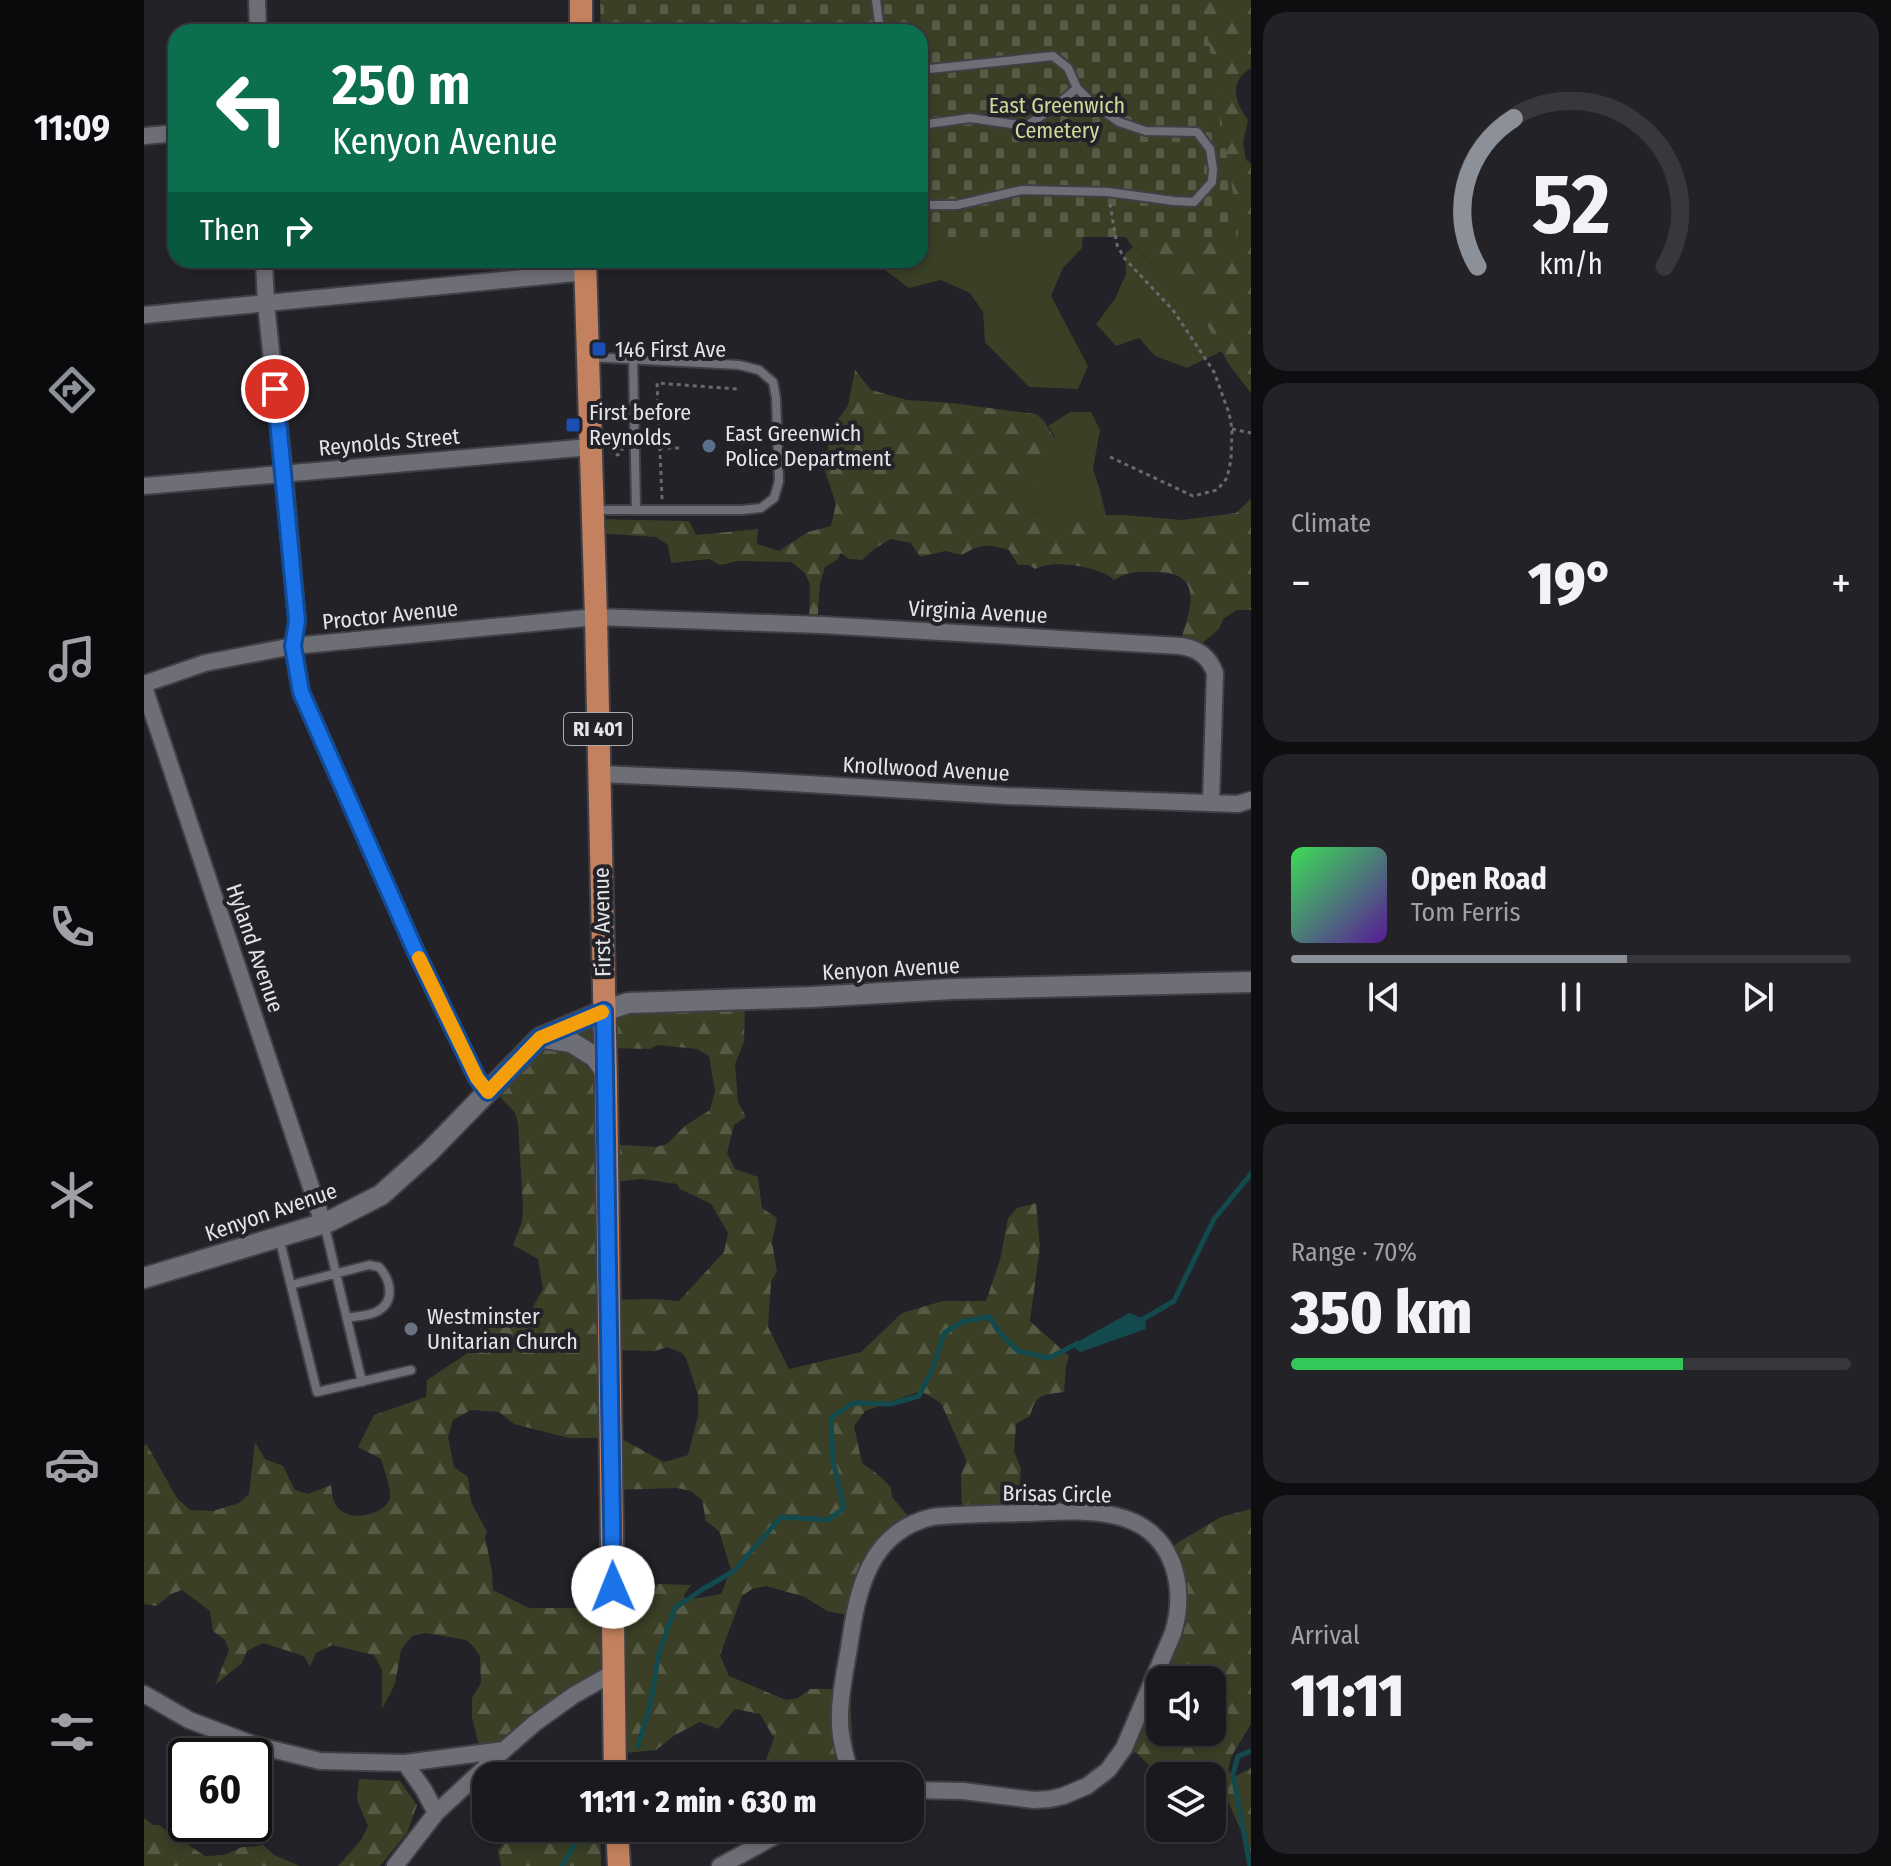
<!DOCTYPE html>
<html lang="en">
<head>
<meta charset="utf-8">
<style>
  body { margin:0; font-family:"Fira Sans Condensed",sans-serif; background:#232327; color:#f1f3f6; height:100vh; display:flex; flex-direction:column; font-size:30px; white-space:nowrap }
  * { box-sizing:border-box; margin:0 }
  p { font-size:26px; color:#9fa1a4 }
  .icon { flex:none; width:44px; height:44px; fill:none; stroke:currentColor; stroke-width:2; stroke-linecap:round; stroke-linejoin:round }
  .map { position:relative; flex:1; overflow:hidden }
  .sheet { display:flex; flex-direction:column; gap:12px; padding:12px; background:#0e0e10; width:640px }
  .sheet>* { flex:none }
  .hud { position:absolute; left:24px; top:24px; width:760px; height:244px; border-radius:24px; box-shadow:0 4px 12px #0003,0 0 0 2px #38383c; background:#0b6e4f; color:#fff; overflow:hidden }
  .fabs { position:absolute; left:1002px; top:1666px; display:grid; gap:16px }
  .fabs a { display:grid; place-items:center; width:80px; height:80px; border-radius:16px; background:#1a1a1e; box-shadow:0 4px 12px #0003,0 0 0 2px #38383c; font-size:40px }
  .speed { position:absolute; left:24px; top:1738px; display:flex; gap:16px; font-size:40px; font-weight:700; text-align:center }
  .speed>* { display:grid; place-content:center; width:104px; height:104px; border-radius:50%; background:#1a1a1e; box-shadow:0 4px 12px #0003,0 0 0 2px #38383c; line-height:1 }
  .speed .limit { border:4px solid #111; border-radius:12px; background:#fff; color:#111 }
  .pin { position:absolute; display:grid; place-items:center; width:68px; height:68px; color:#fff; margin:-34px; border:4px solid #fff; border-radius:50%; box-shadow:0 2px 8px #0007 }
  .me { position:absolute; width:88px; margin:-44px; rotate:359deg; stroke-linejoin:round; filter:drop-shadow(0 0 6px #0008) }
  .turn { display:flex; align-items:center; gap:28px; height:168px; padding:0 32px; font-size:36px }
  .turn .icon { width:104px; height:104px; stroke-width:2.5 }
  .turn b { display:block; font-size:56px; line-height:68px }
  .then { display:flex; align-items:center; height:76px; padding:0 32px; background:#0003; gap:16px; font-size:30px }
  .big { font-size:60px; font-weight:800; line-height:1.1 }
  .sheet .widget { flex:1; display:flex; flex-direction:column; justify-content:center; gap:12px; min-width:0; padding:0 28px; border-radius:24px; background:#232327 }
  .sheet .dial { align-items:center; gap:0 }
  .dial svg { height:208px; overflow:visible; fill:none; stroke:#38383c; stroke-width:7; stroke-linecap:round; text-anchor:middle }
  .dial text { fill:#f1f3f6; stroke:none }
  .song { display:flex; align-items:center; gap:24px }
  .cover { width:96px; height:96px; border-radius:12px; background:linear-gradient(135deg,hsl(130 70% 55%),hsl(270 70% 35%)) }
  .played { height:8px; border-radius:4px; background:linear-gradient(90deg,#8c9099 60%,#38383c 60%) }
  .keys { display:flex; justify-content:space-around; direction:ltr }
  .heat { display:flex; justify-content:space-between; align-items:center; font-size:44px; direction:ltr }
  .charge { height:12px; border-radius:6px; background:linear-gradient(90deg,#34c759 70%,#38383c 0) }
  .trip { position:absolute; left:328px; top:1762px; width:452px; height:80px; border-radius:24px; background:#1a1a1e; box-shadow:0 4px 12px #0003,0 0 0 2px #38383c; font-weight:800; line-height:80px; text-align:center }
  main { display:flex; flex:1; min-height:0 }
  .menu { display:flex; flex-direction:column; width:144px; justify-content:space-around; align-items:center; background:#0a0a0c; color:#9fa1a4 }
  .menu .icon { width:56px; height:56px }
  .menu .current { color:#8c9099 }
  .menu b { font-size:36px; color:#f1f3f6 }
  .map>svg:first-child { display:block }
</style>
</head>
<body>
<main>
<nav class="menu">
<b>11:09</b>
<svg class="icon current" aria-label="directions" viewBox="0 0 24 24"><path d="M12 3l9 9-9 9-9-9zM9 14v-3h6M13 9l2 2-2 2"/></svg>
<svg class="icon" aria-label="music" viewBox="0 0 24 24"><path d="M9 18V5l10-2v13"/><circle cx="6" cy="18" r="3"/><circle cx="16" cy="16" r="3"/></svg>
<svg class="icon" aria-label="phone" viewBox="0 0 24 24"><path d="M5 4h4l2 5-3 2q2 4 5 5l2-3 5 2v4C11 20 4 13 5 4z"/></svg>
<svg class="icon" aria-label="climate" viewBox="0 0 24 24"><path d="M12 3v18M4 7l16 10M4 17L20 7"/></svg>
<svg class="icon" aria-label="car" viewBox="0 0 24 24"><path d="M5 17H2v-5l4-1 3-4h7l3 4 3 1v5h-3M9 17h6M6 11h13"/><circle cx="7" cy="17" r="2"/><circle cx="17" cy="17" r="2"/></svg>
<svg class="icon" aria-label="filters" viewBox="0 0 24 24"><path d="M4 7h16M4 17h16"/><circle cx="9" cy="7" r="2"/><circle cx="15" cy="17" r="2"/></svg>
</nav>
<div class="map">
<svg width="1107" height="1866" viewBox="0 0 1107 1866">
  <defs>
    <pattern id="forest-firs" width="22" height="20" patternUnits="userSpaceOnUse" patternTransform="scale(2)"><rect width="22" height="20" fill="#3a3f26"/><path d="M5 1l3.5 6h-7zM16 11l3.5 6h-7z" fill="#565b46"/></pattern>
    <pattern id="cemetery-stones" width="16" height="16" patternUnits="userSpaceOnUse" patternTransform="scale(2)"><rect width="16" height="16" fill="#3a3f26"/><path d="M2 7V4a2 2 0 0 1 4 0v3zM10 15v-3a2 2 0 0 1 4 0v3z" fill="#565b46"/></pattern>
  </defs>
  <rect width="100%" height="100%" fill="#222228"/>
  <path fill="#3a3f26" d="M776,234L939,235L938,248L919,268L907,296L944,366L934,389L885,387L841,342L839,312L826,293L797,280L765,288L741,270L705,268L692,264V260H776Z
    M989,247L1036,286L1064,327L1078,351L1043,368L1011,356L995,338L972,346L952,324L971,299L982,274L981,254Z
    M926,412H947L956,430L949,469L956,490L962,516H908L886,512L878,497L888,484L911,437L904,426Z"/>
  <path fill="url(#forest-firs)" fill-rule="evenodd" d="M886,0H1107V68C1085,82 1090,101 1104,120L1099,143L1102,160L1107,163V393L1086,366L1064,327L1036,286L988,246L979,233Z
    M711,370L727,390L763,400L808,403L892,414L900,421L917,449L879,496L886,512L908,516L980,515L1038,520L1092,513L1107,499V610H1093L1079,619L1075,629L1050,650L1036,642C1046,611 1062,572 1012,572C991,572 989,570 970,580C959,568 920,562 904,565C900,565 896,567 891,569L885,565H874L865,550C845,544 836,543 818,555L801,551L776,557L767,543L747,539L730,549L718,560L705,559L697,553L693,560L681,567L676,584L673,626L665,625L666,584L660,572L647,562L594,561L576,565L565,559L527,563L524,545L512,537L450,533L449,519L545,521L552,535L614,529L613,544L635,551L664,532L687,526L692,504L680,468L688,427L704,406Z
    M601,1002L600,1042L591,1064L594,1102L602,1117L590,1125L583,1153L591,1169L614,1177L618,1208L633,1218L628,1242L633,1271L627,1282L624,1327L645,1369L717,1352L758,1313L799,1301H842L856,1260L864,1218L873,1208L892,1203L896,1246L886,1321L925,1356L922,1366L920,1392C899,1395 892,1393 886,1416L872,1424L870,1451L877,1469L874,1508L818,1512L817,1475L822,1462L821,1457L797,1403L777,1391L721,1411L710,1426L718,1463L736,1476L747,1488L748,1497L771,1524L737,1558L714,1617L683,1611L661,1597L622,1586L608,1589L598,1596L576,1655L585,1676L642,1700L654,1698L666,1689H704L706,1692L710,1776H628L622,1760L630,1738L616,1714L591,1709L574,1729L556,1722L531,1735L512,1750L480,1753L468,1676L350,1762L336,1749L328,1718V1698L337,1683L336,1656L328,1645L322,1640L282,1633L268,1636L257,1650L251,1684L238,1709V1670L230,1655L188,1645L172,1653L166,1666L160,1656L119,1643L103,1651L98,1663L71,1685L85,1650L81,1640L69,1631L66,1611L38,1590L27,1594L12,1606L0,1604V1445H3L33,1498L46,1510L69,1511L95,1503L105,1494L111,1442L121,1459L139,1466L151,1490L164,1494L187,1485C188,1495 189,1506 199,1512C212,1521 245,1513 246,1496C247,1487 239,1467 237,1459L214,1447L230,1415L282,1397L283,1380L334,1346L339,1312L385,1314L399,1289L394,1259L369,1245L378,1222L379,1207L374,1123L371,1113L349,1089L404,1039L464,1011ZM514,1045L553,1049L565,1056L571,1091L566,1110L542,1125L523,1144L511,1147L464,1144L463,1048L505,1049ZM498,1179L533,1184L536,1189L567,1204L584,1233L580,1252L535,1301L511,1299L466,1300L468,1182ZM523,1347L538,1353L542,1358L554,1395V1416L544,1455L520,1462L467,1433V1350L511,1351ZM327,1410L355,1412L370,1424L425,1438H464L471,1490L533,1488L547,1491L558,1500L562,1521L575,1531L587,1570L577,1594L543,1600L540,1596L547,1585L515,1584L493,1590H472L434,1608H385L349,1590L348,1571L341,1537L343,1532L327,1502L324,1477L310,1467L304,1437L309,1420Z
    M1107,1509V1724L1087,1757L1084,1770L1090,1777L1107,1768V1853L1082,1797L1068,1793V1776L1016,1777L996,1756L985,1748L1034,1635L1027,1549L1033,1543L1077,1517ZM1016,1680H1068V1732H1016Z
    M215,1779L256,1781L273,1805L263,1833L236,1866H194L217,1840L224,1826L213,1800Z
    M0,1818L9,1825H15L61,1856L80,1855L98,1847L114,1846L118,1844L130,1855L156,1866H0Z
    M405,1828H456L457,1866H357L354,1850L370,1832L384,1840L398,1836Z"/>
  <path fill="url(#cemetery-stones)" d="M456,0H1058L1094,224L1093,237H776V32H457Z"/>
  <path fill="#134a4d" d="M985,1313L1001,1319L1002,1329L936,1352L928,1345Z"/>
  <g fill="none" stroke-linecap="round" stroke-linejoin="round">
    <path stroke="#134a4d" stroke-width="5" d="M996,1321L1030,1301L1070,1219L1107,1174
      M494,1746L506,1706L515,1653L531,1608L559,1589L590,1571L637,1517L684,1520L700,1508L689,1461L687,1418L709,1403L747,1404L775,1396L789,1368L800,1333L820,1321L845,1317L857,1334L874,1351L905,1358L934,1343
      M418,1866L440,1828
      M1106,1866L1089,1774L1094,1756L1107,1751"/>
    <g stroke="#3f3f45" stroke-width="12">
      <path id="service" d="M732,0L736,31
        M699,32L736,29
        M776,70L909,56L924,68L933,88L948,103L975,122L1002,131L1053,132L1066,149L1069,169L1068,182L1050,202L1030,201L964,192L878,190L813,205H776
        M776,125L826,118L882,126L908,109L933,88
        M444,357L595,365L615,370L629,382L632,398L635,481L630,498L617,508L598,510H449
        M489,359L492,509
        M180,1223L218,1382
        M135,1237L173,1392L267,1370
        M147,1285L225,1265L235,1267C246,1279 252,1300 234,1311C226,1316 213,1316 203,1318"/>
    </g>
    <g stroke="#3f3f45" stroke-width="20">
      <path id="minor" d="M113,0L114,32
        M0,136L32,133
        M120,260L122,304L140,474L153,621L149,646L157,692L271,950L333,1078L344,1092
        M0,315L442,272
        M0,486L446,447
        M0,684L61,663L149,646L452,617L678,625L1036,646C1053,648 1065,656 1071,673L1067,803
        M0,687L179,1223
        M455,774L596,780L863,796L1094,804L1107,800
        M0,1694L45,1720L111,1745L176,1761L261,1763L360,1750
        M261,1763L280,1790L292,1813
        M707,1776C702,1758 696,1740 696,1722C695,1697 701,1672 705,1648C713,1592 724,1532 788,1517C818,1514 849,1514 880,1513C910,1512 942,1509 972,1516C1028,1528 1044,1584 1029,1633L980,1748L964,1770L943,1786L919,1796L906,1799L890,1800L819,1791L766,1790
        M251,1866L292,1813L360,1750L391,1723L430,1695L469,1673
        M576,1866L646,1828"/>
    </g>
    <g stroke="#3f3f45" stroke-width="24">
      <path id="tertiary" d="M400,1038L427,1042L451,1057L462,1072
        M0,1278L184,1222L237,1195L285,1152L396,1038L460,1011L484,1003L668,997L808,989L1107,982"/>
    </g>
    <g stroke="#3f3f45" stroke-width="26">
      <path id="primary" d="M437,0V32
        M441,260L452,617L462,1083L471,1776
        M473,1828L475,1866"/>
    </g>
    <path stroke="#69696e" stroke-width="3" stroke-dasharray="4 4" stroke-linecap="butt" d="M1088,429L1107,433
      M466 449a6 6 0 1 1 12 0a6 6 0 1 1-12 0Z
      M515,448H537
      M966,457L1049,496L1073,490L1083,478L1087,460L1088,429L1085,413L1070,372L1047,337L1029,310L981,259L973,245L966,204
      M518,499L513,383L593,389"/>
    <use href="#service" stroke="#6e6f76" stroke-width="8"/>
    <use href="#minor" stroke="#6e6f76" stroke-width="16"/>
    <use href="#tertiary" stroke="#6e6f76" stroke-width="20"/>
    <use href="#primary" stroke="#c3815f" stroke-width="22"/>
  </g>
  <g fill="none" stroke-linecap="round" stroke-linejoin="round">
    <g stroke="#114b97" stroke-width="20">
      <path id="route" d="M131,389L153,621L149,646L157,692L271,950L333,1078L344,1092L396,1038L460,1011L469,1587"/>
    </g>
    <use href="#route" stroke="#1a73e8" stroke-width="14"/>
    <path stroke="#f59e0b" stroke-width="14" d="M275,958L333,1078L344,1092L396,1038L458,1012"/>
  </g>
  <g fill="#1a4fb4" stroke="#222228" stroke-width="3">
    <rect x="447" y="341" width="16" height="16" rx="4"/>
    <rect x="421" y="417" width="16" height="16" rx="4"/>
  </g>
  <circle fill="#5c6f8a" stroke="#222228" stroke-width="3" cx="565" cy="446" r="8"/>
  <circle fill="#6b7280" stroke="#222228" stroke-width="3" cx="267" cy="1329" r="8"/>
  <g text-anchor="middle" dominant-baseline="central" stroke-width="8" stroke-linejoin="round" paint-order="stroke">
    <rect fill="#222228" stroke="#aaaaaf" stroke-width="2" x="420" y="713" width="68" height="32" rx="6"/>
    <g font-size="20" font-weight="bold" fill="#e4e5e9">
      <text x="454" y="729">RI 401</text>
    </g>
    <g font-size="22" fill="#ceda9a" stroke="#222228">
      <text x="913" y="105">East Greenwich<tspan x="913" dy="25">Cemetery</tspan></text>
    </g>
    <g font-size="22" fill="#e4e5e9" stroke="#222228" text-anchor="start">
      <text x="471" y="349">146 First Ave</text>
      <text x="445" y="412">First before<tspan x="445" dy="25">Reynolds</tspan></text>
      <text x="581" y="433">East Greenwich<tspan x="581" dy="25">Police Department</tspan></text>
      <text x="283" y="1316">Westminster<tspan x="283" dy="25">Unitarian Church</tspan></text>
    </g>
    <g font-size="22" fill="#e4e5e9" stroke="#222228">
      <text transform="translate(245 442) rotate(-5)">Reynolds Street</text>
      <text transform="translate(834 612) rotate(3)">Virginia Avenue</text>
      <text transform="translate(246 615) rotate(-6)">Proctor Avenue</text>
      <text transform="translate(782 769) rotate(3)">Knollwood Avenue</text>
      <text transform="translate(458 922) rotate(-91)">First Avenue</text>
      <text transform="translate(111 948) rotate(71)">Hyland Avenue</text>
      <text transform="translate(747 969) rotate(-3)">Kenyon Avenue</text>
      <text transform="translate(127 1212) rotate(-19)">Kenyon Avenue</text>
      <text transform="translate(913 1494) rotate(1)">Brisas Circle</text>
    </g>
  </g>
</svg>
<div class="fabs">
<a><svg class="icon" aria-label="sound" viewBox="0 0 24 24"><path d="M4 9h4l5-4v14l-5-4H4zM17 9q2 3 0 6"/></svg></a>
<a><svg class="icon" aria-label="layers" viewBox="0 0 24 24"><path d="M12 4l9 5-9 5-9-5zM3 14l9 5 9-5"/></svg></a>
</div>
<div class="speed"><div class="limit">60</div></div>
<div class="pin" style="left:131px;top:389px;background:#d93025"><svg class="icon" aria-label="arrive" viewBox="0 0 24 24"><path d="M6 21V4h12l-3 4 3 4H6"/></svg></div>
<svg class="me" style="left:469px;top:1587px" viewBox="-20 -20 40 40"><circle r="19" fill="#fff"/><path d="M0-13L10 11 0 6-10 11z" fill="#1a73e8"/></svg>
<div class="trip">11:11 · 2 min · 630 m</div>
<div class="hud">
<div class="turn"><svg class="icon" aria-label="left" viewBox="0 0 24 24"><path d="M17 20v-9H6M10 6l-5 5 5 5"/></svg><div><b>250 m</b>Kenyon Avenue</div></div>
<div class="then">Then<svg class="icon" aria-label="right" viewBox="0 0 24 24"><path d="M7 20v-9h11M14 6l5 5-5 5"/></svg></div>
</div>
</div>
<section class="sheet">
<div class="widget dial"><svg viewBox="0 0 100 80">
<path d="M14 69A42 42 0 1 1 86 69"/>
<path d="M14 69A42 42 0 0 1 28 12" stroke="#8c9099"/>
<text x="50" y="56" font-size="32" font-weight="700">52</text>
<text x="50" y="72" font-size="11">km/h</text>
</svg></div>
<div class="widget"><p>Climate</p>
<div class="heat"><a>−</a><b class="big">19°</b><a>+</a></div>
</div>
<div class="widget">
<div class="song"><i class="cover"></i><div><b>Open Road</b><p>Tom Ferris</p></div></div>
<div class="played"></div>
<div class="keys"><svg class="icon" aria-label="previous" viewBox="0 0 24 24"><path d="M18 5L8 12l10 7zM5 5v14"/></svg><svg class="icon" aria-label="pause" viewBox="0 0 24 24"><path d="M8 5v14M16 5v14"/></svg><svg class="icon" aria-label="next" viewBox="0 0 24 24"><path d="M6 5l10 7-10 7zM19 5v14"/></svg></div>
</div>
<div class="widget"><p>Range · 70%</p><b class="big">350 km</b><div class="charge"></div></div>
<div class="widget"><p>Arrival</p><b class="big">11:11</b></div>
</section>
</main>
</body>
</html>
